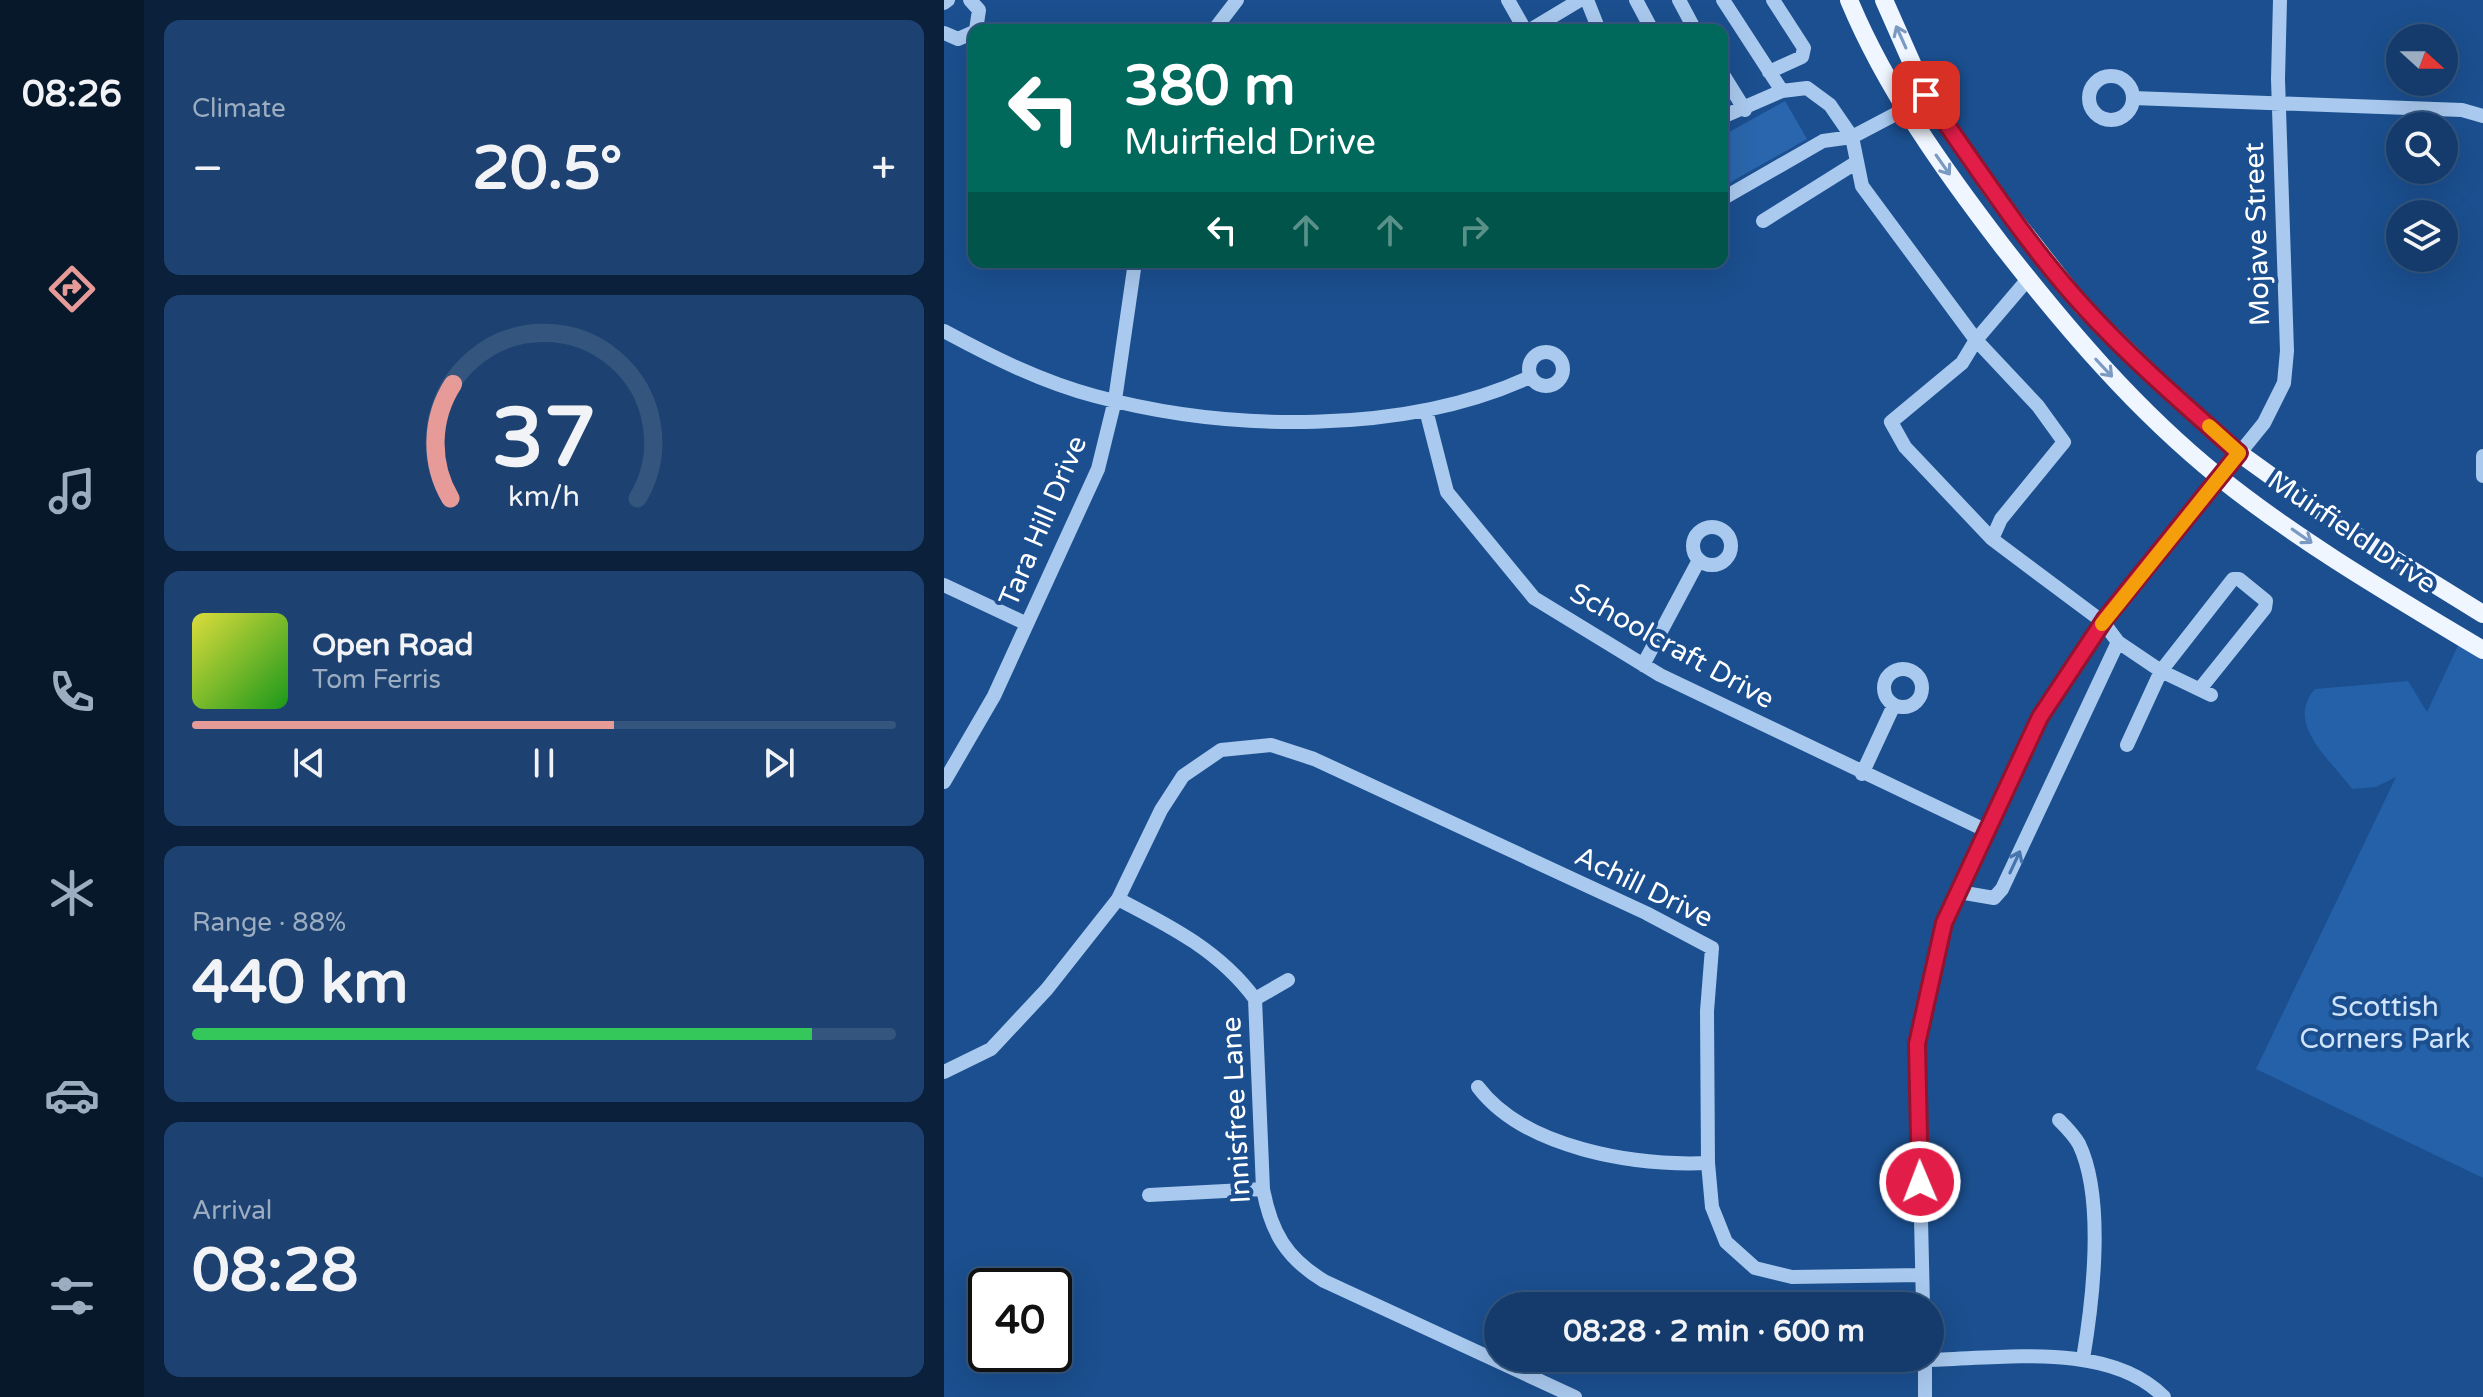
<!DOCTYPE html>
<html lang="en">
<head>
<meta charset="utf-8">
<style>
  body { margin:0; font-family:"Varela Round",sans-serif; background:#1d4271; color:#f1f3f6; height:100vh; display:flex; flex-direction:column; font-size:30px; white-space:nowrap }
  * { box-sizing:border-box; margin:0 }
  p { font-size:26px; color:#9dadc1 }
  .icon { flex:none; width:44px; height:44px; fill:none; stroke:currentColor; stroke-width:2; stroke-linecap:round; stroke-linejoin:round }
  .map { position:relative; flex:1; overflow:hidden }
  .sheet { display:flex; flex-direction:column; gap:20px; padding:20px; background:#0b203b; width:800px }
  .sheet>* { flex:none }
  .hud { position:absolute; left:24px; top:24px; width:760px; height:244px; border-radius:16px; box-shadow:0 8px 32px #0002,0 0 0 2px #33557e; background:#00695c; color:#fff; overflow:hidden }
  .needle { width:52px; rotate:111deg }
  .tools { position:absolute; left:1442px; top:24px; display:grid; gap:16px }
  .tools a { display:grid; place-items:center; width:72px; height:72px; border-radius:50%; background:#143b6b; box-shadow:0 8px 32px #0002,0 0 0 2px #33557e; font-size:40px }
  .speed { position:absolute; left:24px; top:1268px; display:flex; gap:16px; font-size:40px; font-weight:700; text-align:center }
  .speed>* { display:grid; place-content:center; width:104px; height:104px; border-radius:50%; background:#143b6b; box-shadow:0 8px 32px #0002,0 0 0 2px #33557e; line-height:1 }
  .speed .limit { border:4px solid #111; border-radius:12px; background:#fff; color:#111 }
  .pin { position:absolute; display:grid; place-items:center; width:68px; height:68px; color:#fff; margin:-34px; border-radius:16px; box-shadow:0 4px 12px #0006 }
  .me { position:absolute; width:88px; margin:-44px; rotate:359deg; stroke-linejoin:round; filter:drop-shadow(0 0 6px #0008) }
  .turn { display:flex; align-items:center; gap:28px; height:168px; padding:0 24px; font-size:36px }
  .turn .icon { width:104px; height:104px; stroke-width:2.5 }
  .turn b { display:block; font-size:56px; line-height:68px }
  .lanes { display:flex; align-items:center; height:76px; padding:0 24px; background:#0003; justify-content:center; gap:40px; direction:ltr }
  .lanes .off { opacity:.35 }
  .big { font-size:60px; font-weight:700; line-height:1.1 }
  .sheet .tile { flex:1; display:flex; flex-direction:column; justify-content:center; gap:12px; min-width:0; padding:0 28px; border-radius:16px; background:#1d4271 }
  .sheet .dial { align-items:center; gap:0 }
  .dial svg { height:208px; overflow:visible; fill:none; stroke:#33557e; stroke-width:7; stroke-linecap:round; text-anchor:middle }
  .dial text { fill:#f1f3f6; stroke:none }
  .song { display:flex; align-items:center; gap:24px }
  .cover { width:96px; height:96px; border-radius:12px; background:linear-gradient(135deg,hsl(60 70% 55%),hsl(120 70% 35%)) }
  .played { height:8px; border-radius:4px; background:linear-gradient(90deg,#e69b98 60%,#33557e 60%) }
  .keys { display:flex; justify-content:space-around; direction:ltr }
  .heat { display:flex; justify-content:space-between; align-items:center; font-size:44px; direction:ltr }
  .charge { height:12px; border-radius:6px; background:linear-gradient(90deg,#34c759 88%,#33557e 0) }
  .trip { position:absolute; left:540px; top:1292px; width:460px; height:80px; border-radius:40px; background:#143b6b; box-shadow:0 8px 32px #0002,0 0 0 2px #33557e; font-weight:700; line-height:80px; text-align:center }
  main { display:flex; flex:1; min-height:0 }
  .tabs { display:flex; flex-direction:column; width:144px; justify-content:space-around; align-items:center; background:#08182b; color:#9dadc1 }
  .tabs .icon { width:56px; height:56px }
  .tabs .on { color:#e69b98 }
  .tabs b { font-size:36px; color:#f1f3f6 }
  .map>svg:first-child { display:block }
</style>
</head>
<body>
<main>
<nav class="tabs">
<b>08:26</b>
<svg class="icon on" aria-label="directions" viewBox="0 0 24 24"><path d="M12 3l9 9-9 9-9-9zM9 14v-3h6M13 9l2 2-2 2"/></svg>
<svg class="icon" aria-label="music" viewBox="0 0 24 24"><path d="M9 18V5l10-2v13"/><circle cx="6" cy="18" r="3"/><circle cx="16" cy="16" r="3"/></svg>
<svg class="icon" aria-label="phone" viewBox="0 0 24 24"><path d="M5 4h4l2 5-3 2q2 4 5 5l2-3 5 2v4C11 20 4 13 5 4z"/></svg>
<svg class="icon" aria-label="climate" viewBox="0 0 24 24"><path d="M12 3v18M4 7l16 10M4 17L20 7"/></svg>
<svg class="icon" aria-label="car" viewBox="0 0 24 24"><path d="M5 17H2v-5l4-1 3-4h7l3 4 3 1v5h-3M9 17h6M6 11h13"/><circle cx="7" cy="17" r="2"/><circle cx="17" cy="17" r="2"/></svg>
<svg class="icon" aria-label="filters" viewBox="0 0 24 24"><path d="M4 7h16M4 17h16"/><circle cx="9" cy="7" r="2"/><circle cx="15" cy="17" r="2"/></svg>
</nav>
<section class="sheet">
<div class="tile"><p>Climate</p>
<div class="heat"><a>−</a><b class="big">20.5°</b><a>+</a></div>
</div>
<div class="tile dial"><svg viewBox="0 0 100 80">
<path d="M14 69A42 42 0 1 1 86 69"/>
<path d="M14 69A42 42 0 0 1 15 25" stroke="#e69b98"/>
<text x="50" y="56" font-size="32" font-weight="700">37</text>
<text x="50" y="72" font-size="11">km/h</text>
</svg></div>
<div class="tile">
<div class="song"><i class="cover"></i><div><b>Open Road</b><p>Tom Ferris</p></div></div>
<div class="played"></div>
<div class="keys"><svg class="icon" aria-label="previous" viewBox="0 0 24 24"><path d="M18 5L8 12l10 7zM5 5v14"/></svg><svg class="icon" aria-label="pause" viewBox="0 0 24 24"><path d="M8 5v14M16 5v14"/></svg><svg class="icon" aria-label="next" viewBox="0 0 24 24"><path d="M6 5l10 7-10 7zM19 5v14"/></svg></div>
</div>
<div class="tile"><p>Range · 88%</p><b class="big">440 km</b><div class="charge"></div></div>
<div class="tile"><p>Arrival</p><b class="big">08:28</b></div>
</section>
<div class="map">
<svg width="1539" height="1397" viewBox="0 0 1539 1397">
  <rect width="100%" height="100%" fill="#1b4f8f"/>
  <path fill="#2461a8" d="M1518,637L1539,650V1178L1312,1069L1452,777L1432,787L1408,789C1387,760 1340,723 1371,689L1464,681L1483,712Z"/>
  <path fill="#2a66ad" d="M841,101L863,139L778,187V136Z"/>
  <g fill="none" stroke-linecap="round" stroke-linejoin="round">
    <path stroke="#a9c9ee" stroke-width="14" d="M26,0L35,10L32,30
      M564,0L581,30
      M643,0L655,30
      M692,0L708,30
      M735,0L751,30
      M779,0L838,91L863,88L886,105L908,137L918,186L1032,340L1018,363L947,422L961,447L1048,539
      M0,3L4,0
      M270,30L293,0
      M586,30L636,0
      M0,33L14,39L30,32
      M825,72L858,57L860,48L829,0
      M778,73L801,110
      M1145 98a22 22 0 1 1 44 0a22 22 0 1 1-44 0Z
      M1189,98L1518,110L1539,116
      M778,117L838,91
      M778,199L879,141L908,137L984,97
      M819,221L913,162
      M1084,279L1032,340L1094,406L1120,442L1057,519L1048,539L1159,622L1174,642L1217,671L1267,695
      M0,331C48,357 98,382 151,396C284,432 460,435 586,377
      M585 369a17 17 0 1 1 34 0a17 17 0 1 1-34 0Z
      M482,410L503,492L590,598L716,675L1043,831
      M1539,456V476
      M749 546a19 19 0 1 1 38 0a19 19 0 1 1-38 0Z
      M0,585L83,624
      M699,665L755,560
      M940 688a19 19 0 1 1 38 0a19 19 0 1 1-38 0Z
      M1183,745L1217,671L1289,579H1295L1322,601L1321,608L1256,689
      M918,774L950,705
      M0,782L50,696L154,469L171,400L191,262
      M1015,892L1050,898L1058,889L1174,642
      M174,899C226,926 276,951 311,999L319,1189C327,1232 342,1258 380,1281L631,1397
      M311,999L344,980
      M0,1072L47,1049L103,989L174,899L217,810L239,776L277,750L327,745L370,759L702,913L768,948L763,1011L764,1163L768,1207L782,1242L811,1268L848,1277L977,1275
      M534,1087C581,1149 691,1166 764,1163
      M1115,1120C1122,1127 1130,1135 1135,1144C1161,1198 1149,1300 1139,1359
      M205,1195L319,1189
      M979,1306L973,1044L1000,923L1096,717L1161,619L1320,423L1340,383L1343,351L1334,79L1336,0
      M981,1358V1397
      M981,1360C1054,1359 1164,1340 1220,1397"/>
    <path stroke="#f0f6ff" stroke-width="18" d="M905,0C942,89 1000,170 1059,247C1124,330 1192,410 1275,477C1356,542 1449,596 1539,650
      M940,0L982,95L1051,195L1138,306L1210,377L1295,453L1395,525L1539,614"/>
  </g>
  <defs><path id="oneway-shaft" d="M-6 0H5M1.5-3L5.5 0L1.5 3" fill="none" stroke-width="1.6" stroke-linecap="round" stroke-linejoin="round" transform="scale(2)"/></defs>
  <g stroke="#7b9ac1">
    <use href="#oneway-shaft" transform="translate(957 37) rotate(-114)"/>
    <use href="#oneway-shaft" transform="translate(999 165) rotate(55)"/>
    <use href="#oneway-shaft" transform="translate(1160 368) rotate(47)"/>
    <use href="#oneway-shaft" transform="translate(1358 536) rotate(35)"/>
  </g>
  <use stroke="#4674ac" href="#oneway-shaft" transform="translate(1071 862) rotate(-65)"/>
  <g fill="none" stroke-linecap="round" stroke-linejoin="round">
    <g stroke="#92132f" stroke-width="20">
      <path id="route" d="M976,1182L973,1044L1000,923L1096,717L1161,619L1295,453C1242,406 1187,359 1139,306C1080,241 1033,167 982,95"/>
    </g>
    <use href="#route" stroke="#e11d48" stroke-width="14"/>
    <path stroke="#f59e0b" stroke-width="14" d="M1158,624L1295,453L1265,426"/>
  </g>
  <g text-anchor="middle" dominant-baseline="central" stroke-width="8" stroke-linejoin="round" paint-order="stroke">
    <g font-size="28" fill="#fff" stroke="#1b4f8f">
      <text transform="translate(1313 234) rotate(-92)">Mojave Street</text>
      <text transform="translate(99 521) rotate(-67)">Tara Hill Drive</text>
      <text transform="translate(1408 532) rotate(34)">Muirfield Drive</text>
      <text transform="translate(728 646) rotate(29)">Schoolcraft Drive</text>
      <text transform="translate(700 887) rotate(26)">Achill Drive</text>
      <text transform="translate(292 1110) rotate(-93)">Innisfree Lane</text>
    </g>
    <g font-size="28" fill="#cfe3fa" stroke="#1b4f8f">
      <text x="1441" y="1007">Scottish<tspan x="1441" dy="32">Corners Park</tspan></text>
    </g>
  </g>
</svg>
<div class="tools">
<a><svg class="needle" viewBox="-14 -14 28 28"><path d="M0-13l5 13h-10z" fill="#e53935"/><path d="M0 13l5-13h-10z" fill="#9dadc1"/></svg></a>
<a><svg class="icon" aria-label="search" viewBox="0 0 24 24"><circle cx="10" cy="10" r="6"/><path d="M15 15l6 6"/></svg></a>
<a><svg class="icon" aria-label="layers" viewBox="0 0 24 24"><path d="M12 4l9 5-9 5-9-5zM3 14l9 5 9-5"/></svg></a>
</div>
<div class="speed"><div class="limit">40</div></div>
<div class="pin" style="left:982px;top:95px;background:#d93025"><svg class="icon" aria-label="arrive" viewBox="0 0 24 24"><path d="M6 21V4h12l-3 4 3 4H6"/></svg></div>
<svg class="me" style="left:976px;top:1182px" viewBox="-20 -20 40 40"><circle r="17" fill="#e11d48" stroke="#fff" stroke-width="3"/><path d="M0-11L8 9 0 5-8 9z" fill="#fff"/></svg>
<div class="trip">08:28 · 2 min · 600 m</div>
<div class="hud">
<div class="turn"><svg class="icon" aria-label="left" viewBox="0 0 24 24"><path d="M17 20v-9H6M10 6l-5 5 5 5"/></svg><div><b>380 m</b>Muirfield Drive</div></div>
<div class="lanes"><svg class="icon" aria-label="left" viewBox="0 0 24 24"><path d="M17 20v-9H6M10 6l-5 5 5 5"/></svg><svg class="icon off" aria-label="ahead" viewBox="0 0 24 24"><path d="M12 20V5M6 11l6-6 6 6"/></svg><svg class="icon off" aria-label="ahead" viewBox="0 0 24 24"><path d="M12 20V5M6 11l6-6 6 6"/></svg><svg class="icon off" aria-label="right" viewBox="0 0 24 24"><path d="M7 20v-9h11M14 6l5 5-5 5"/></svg></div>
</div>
</div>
</main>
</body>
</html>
